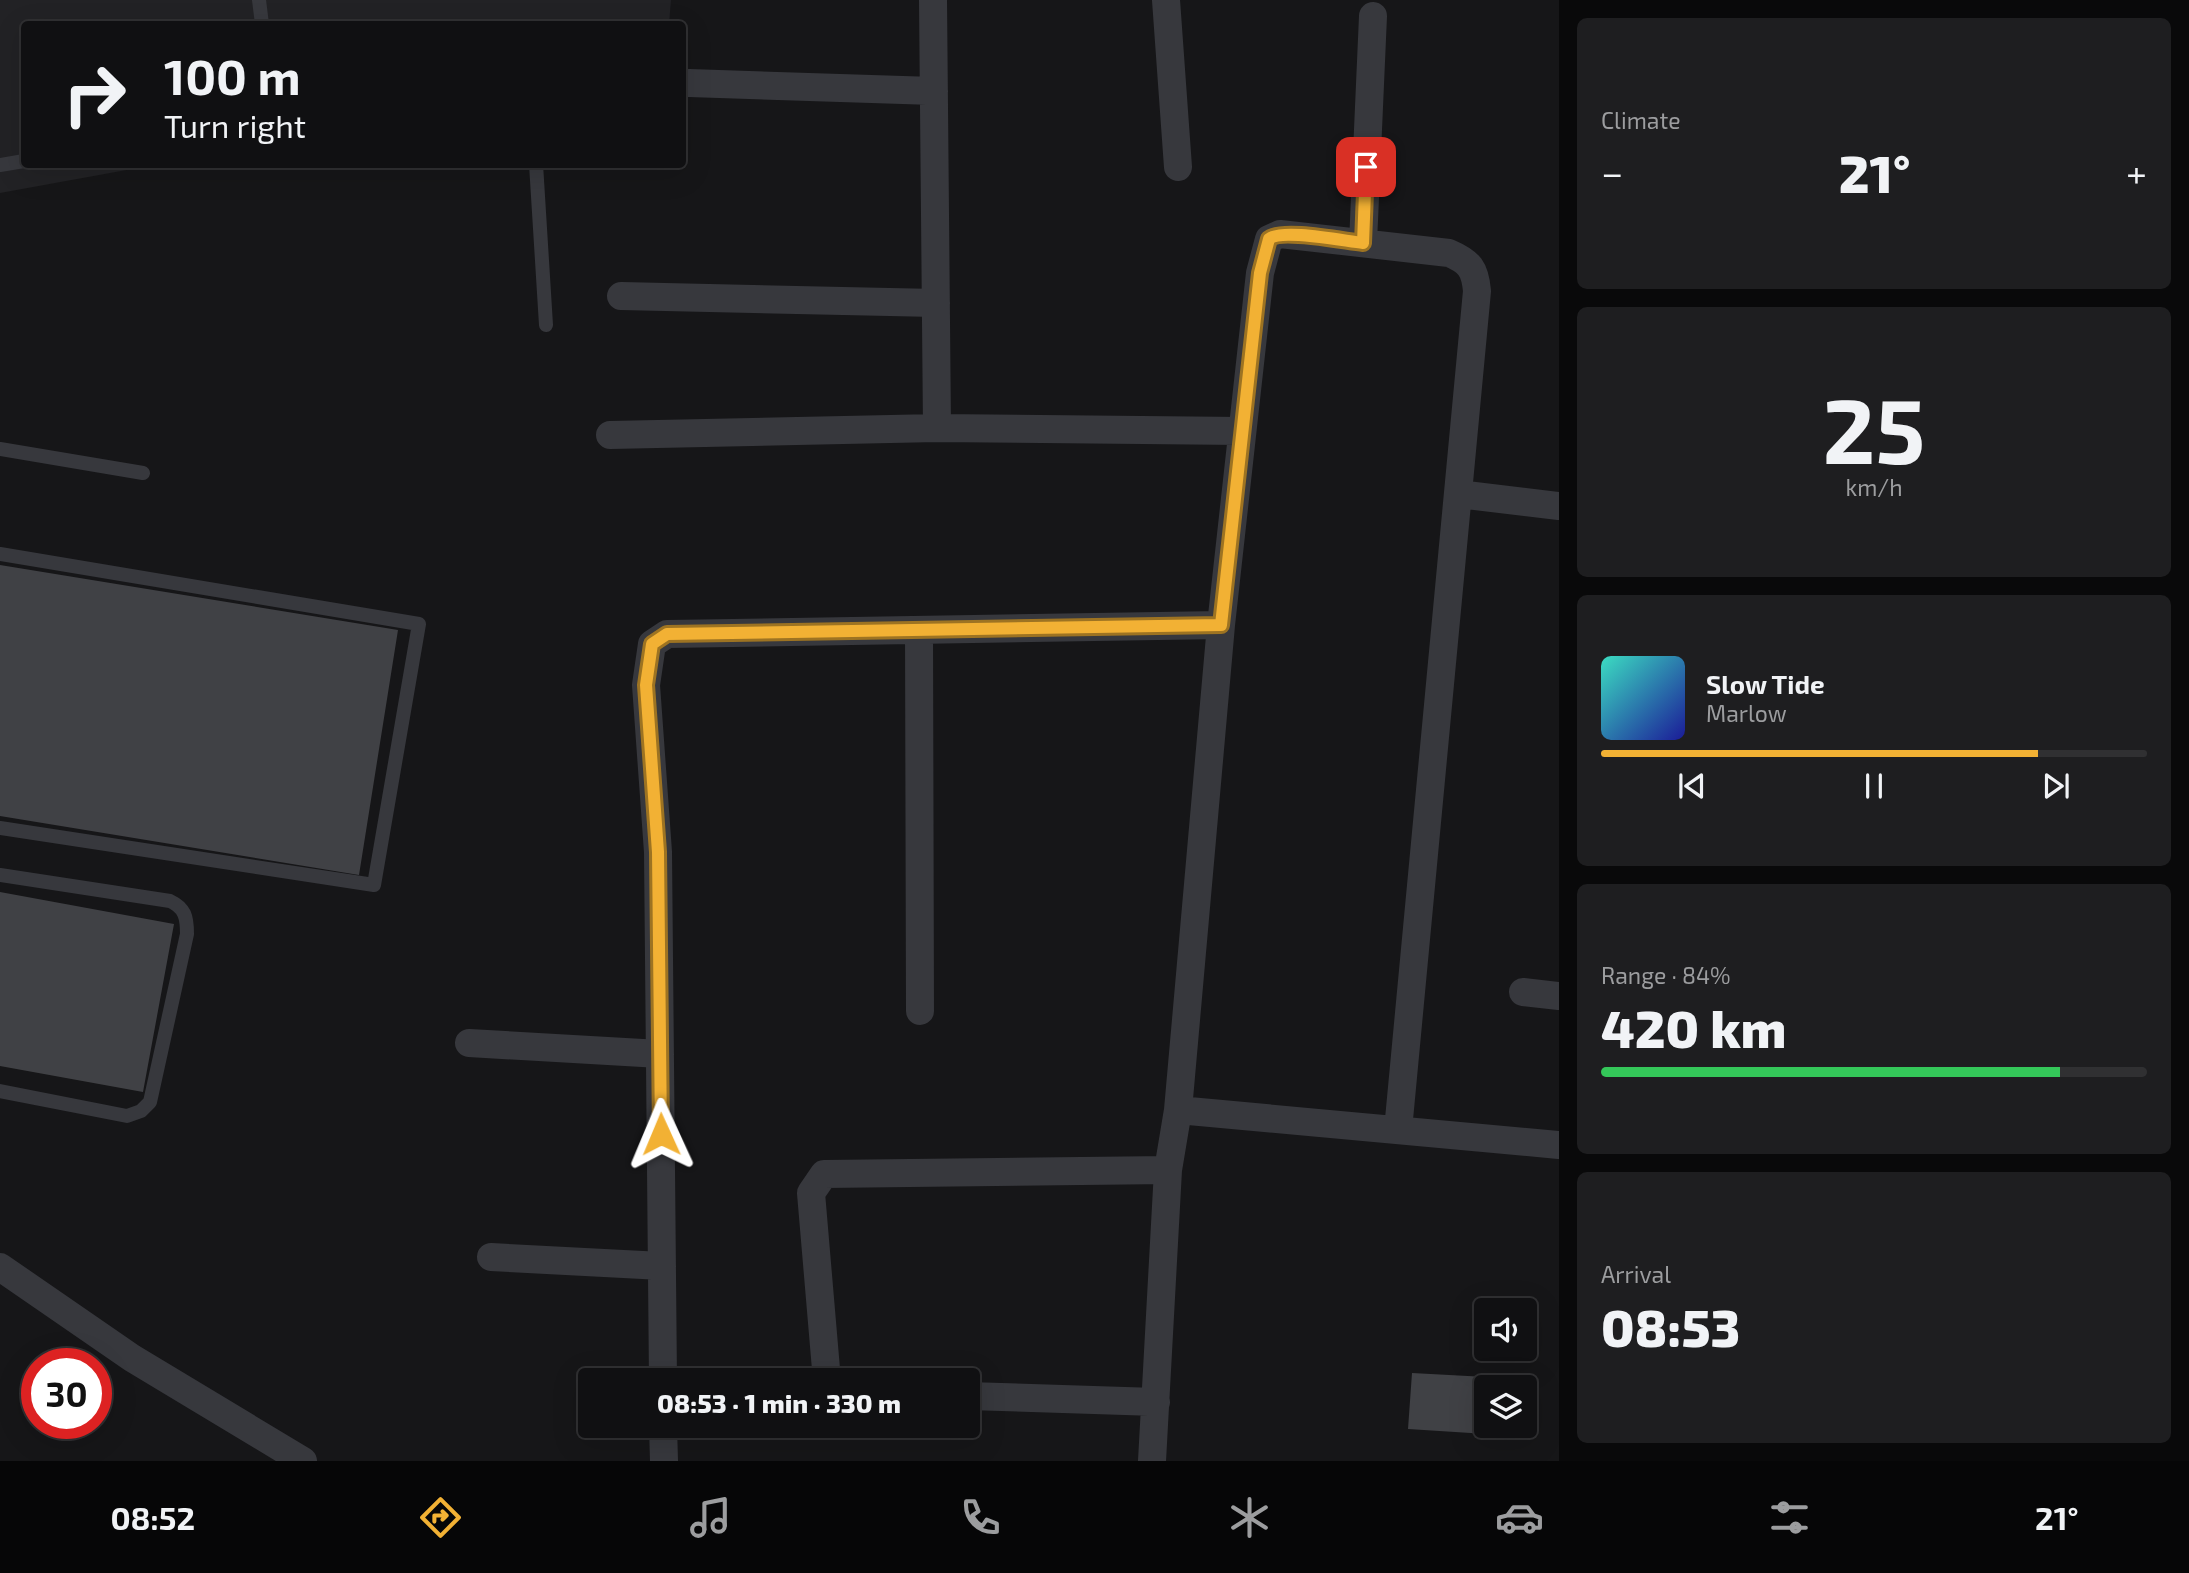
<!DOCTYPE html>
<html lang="en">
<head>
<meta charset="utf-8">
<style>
  body { margin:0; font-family:"Exo 2",sans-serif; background:#1e1e20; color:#f1f3f6; height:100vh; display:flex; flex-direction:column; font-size:26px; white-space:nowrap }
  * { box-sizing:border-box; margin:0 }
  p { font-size:23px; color:#9c9d9f }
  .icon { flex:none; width:38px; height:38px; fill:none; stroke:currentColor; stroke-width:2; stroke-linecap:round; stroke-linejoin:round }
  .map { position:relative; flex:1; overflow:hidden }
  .sheet { display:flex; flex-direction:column; gap:18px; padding:18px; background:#09090a; width:630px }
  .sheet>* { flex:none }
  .guide { position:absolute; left:21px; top:21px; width:665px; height:147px; border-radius:7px; box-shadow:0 7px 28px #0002,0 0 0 2px #303032; background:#101012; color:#f1f3f6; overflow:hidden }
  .tools { position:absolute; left:1474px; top:1298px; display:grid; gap:14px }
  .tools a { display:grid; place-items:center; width:63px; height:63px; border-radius:7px; background:#101012; box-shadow:0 7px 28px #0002,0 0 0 2px #303032; font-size:35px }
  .speed { position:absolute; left:21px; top:1348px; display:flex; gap:14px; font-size:35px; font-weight:700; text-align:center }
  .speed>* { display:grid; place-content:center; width:91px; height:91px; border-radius:50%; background:#101012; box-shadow:0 7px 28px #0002,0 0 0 2px #303032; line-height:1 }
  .speed .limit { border:10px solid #d22; background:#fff; color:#111 }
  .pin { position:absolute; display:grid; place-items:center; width:60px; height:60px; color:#fff; margin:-30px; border-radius:14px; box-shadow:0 4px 10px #0006 }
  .me { position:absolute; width:77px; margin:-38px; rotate:359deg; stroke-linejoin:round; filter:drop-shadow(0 0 5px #0008) }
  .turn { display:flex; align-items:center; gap:24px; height:147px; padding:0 28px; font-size:32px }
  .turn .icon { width:91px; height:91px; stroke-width:2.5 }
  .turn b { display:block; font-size:49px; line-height:60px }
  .big { font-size:52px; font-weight:800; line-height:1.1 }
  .sheet .card { flex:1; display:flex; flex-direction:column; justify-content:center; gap:10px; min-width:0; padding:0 24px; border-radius:10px; background:#1e1e20 }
  .sheet .dial { align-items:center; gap:0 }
  .dial b { font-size:91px; line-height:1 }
  .song { display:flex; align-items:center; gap:21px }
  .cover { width:84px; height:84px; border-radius:10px; background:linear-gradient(135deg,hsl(170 70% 55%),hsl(240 70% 35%)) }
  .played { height:7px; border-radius:4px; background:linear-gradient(90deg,#f2b134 80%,#303032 80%) }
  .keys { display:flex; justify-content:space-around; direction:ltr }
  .heat { display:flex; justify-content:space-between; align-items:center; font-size:38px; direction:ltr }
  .charge { height:10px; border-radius:5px; background:linear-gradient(90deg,#34c759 84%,#303032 0) }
  .trip { position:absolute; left:578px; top:1368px; width:402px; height:70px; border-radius:7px; background:#101012; box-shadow:0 7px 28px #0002,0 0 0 2px #303032; font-weight:800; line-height:70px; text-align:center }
  .menu { display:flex; height:112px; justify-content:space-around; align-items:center; background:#060607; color:#9c9d9f }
  .menu .icon { width:49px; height:49px }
  .menu .selected { color:#f2b134 }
  .menu b { font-size:32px; color:#f1f3f6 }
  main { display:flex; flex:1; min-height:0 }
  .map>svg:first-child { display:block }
</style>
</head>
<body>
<main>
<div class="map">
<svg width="1559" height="1461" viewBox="0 0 1559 1461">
  <rect width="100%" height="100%" fill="#161618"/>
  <path fill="#222225" d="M0,0H671L669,24H24V164L154,165L0,193Z"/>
  <path fill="#404145" d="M0,565L398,630L359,875L0,816Z
    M0,892L174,924L143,1092L0,1066Z
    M1412,1373L1505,1378V1388H1486V1426H1502V1435L1408,1429Z"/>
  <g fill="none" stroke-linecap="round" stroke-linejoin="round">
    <path stroke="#37383d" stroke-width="14" d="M259,0L262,24
      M536,164L546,325
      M0,165L24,161
      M0,449L143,473
      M0,554L419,624L374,885L0,828
      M0,875L170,901C185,908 187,917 187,934L150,1102L141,1111L127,1116L0,1091"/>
    <path stroke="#37383d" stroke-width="28" d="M933,0L937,428
      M1166,0L1178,167
      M689,83L934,91
      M1363,243L1373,16
      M621,296L936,303
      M610,435L937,428L1242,431
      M1458,494L1559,506
      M919,630L920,1011
      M1523,992L1559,996
      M469,1043L660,1054
      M1178,1110L1559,1145
      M491,1257L662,1266
      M0,1267L132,1358L303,1461
      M663,1381L658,852L646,685L652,644L667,634L1221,625
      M827,1381L811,1193L824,1174L1168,1170
      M968,1396L1156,1402
      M663,1426L664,1461
      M1152,1461L1168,1170L1178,1110L1221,625L1260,273L1269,239L1280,234L1449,253C1470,262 1475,269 1477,291L1398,1130"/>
  </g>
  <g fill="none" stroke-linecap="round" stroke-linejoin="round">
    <g stroke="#9d7322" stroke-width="18">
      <path id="route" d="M661,1134L658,852L646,685L652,644L667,634L1221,625L1260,273L1269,239C1281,228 1344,241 1363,243L1366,167"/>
    </g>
    <use href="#route" stroke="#f2b134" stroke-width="12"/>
  </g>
</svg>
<div class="tools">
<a><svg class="icon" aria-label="sound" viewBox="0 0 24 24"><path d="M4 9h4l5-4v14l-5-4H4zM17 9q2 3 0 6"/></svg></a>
<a><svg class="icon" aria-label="layers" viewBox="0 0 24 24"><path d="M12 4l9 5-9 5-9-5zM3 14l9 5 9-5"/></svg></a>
</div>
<div class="speed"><div class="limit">30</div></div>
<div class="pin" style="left:1366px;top:167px;background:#d93025"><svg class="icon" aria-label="arrive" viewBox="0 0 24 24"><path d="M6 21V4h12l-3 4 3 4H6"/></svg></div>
<svg class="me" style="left:661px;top:1134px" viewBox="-20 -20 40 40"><path d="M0-17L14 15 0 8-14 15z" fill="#f2b134" stroke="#fff" stroke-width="4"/></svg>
<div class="trip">08:53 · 1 min · 330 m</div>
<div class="guide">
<div class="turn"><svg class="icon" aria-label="right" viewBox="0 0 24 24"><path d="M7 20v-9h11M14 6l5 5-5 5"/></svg><div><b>100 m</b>Turn right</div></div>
</div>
</div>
<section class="sheet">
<div class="card"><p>Climate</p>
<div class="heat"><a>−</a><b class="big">21°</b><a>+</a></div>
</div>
<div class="card dial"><b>25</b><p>km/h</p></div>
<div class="card">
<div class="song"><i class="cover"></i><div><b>Slow Tide</b><p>Marlow</p></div></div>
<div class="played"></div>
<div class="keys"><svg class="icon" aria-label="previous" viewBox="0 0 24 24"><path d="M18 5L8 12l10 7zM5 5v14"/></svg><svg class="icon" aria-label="pause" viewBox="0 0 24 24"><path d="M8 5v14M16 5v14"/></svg><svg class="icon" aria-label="next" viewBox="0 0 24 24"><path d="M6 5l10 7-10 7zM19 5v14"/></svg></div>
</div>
<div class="card"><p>Range · 84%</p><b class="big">420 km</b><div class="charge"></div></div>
<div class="card"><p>Arrival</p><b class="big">08:53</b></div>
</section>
</main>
<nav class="menu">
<b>08:52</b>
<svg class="icon selected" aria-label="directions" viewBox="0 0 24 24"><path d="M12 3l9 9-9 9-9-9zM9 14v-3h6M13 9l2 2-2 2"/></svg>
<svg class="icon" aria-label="music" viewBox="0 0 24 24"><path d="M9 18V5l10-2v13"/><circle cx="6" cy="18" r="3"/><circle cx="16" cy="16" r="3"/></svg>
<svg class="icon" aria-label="phone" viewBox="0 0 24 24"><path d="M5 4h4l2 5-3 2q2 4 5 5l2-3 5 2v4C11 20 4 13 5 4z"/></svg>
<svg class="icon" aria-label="climate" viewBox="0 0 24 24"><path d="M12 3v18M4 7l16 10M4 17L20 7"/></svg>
<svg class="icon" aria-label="car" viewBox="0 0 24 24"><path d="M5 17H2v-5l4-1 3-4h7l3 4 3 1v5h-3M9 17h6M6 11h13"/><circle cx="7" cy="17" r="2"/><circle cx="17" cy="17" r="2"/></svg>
<svg class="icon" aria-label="filters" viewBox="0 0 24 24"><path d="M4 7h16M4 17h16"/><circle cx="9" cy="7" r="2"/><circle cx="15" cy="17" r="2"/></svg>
<b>21°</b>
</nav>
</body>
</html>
